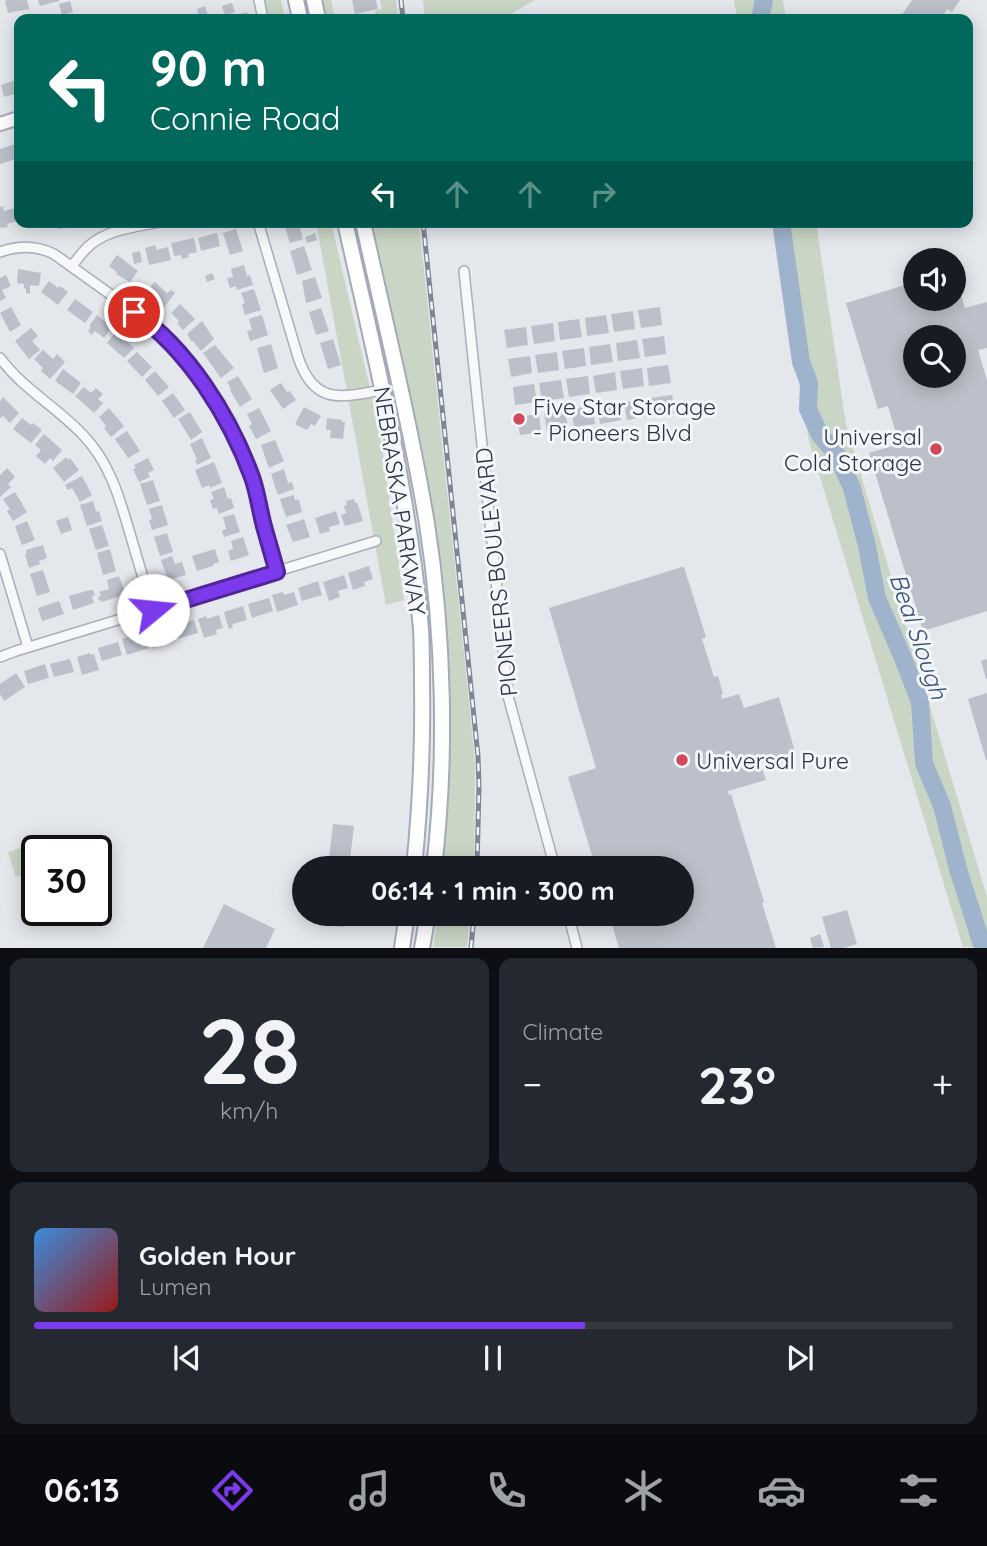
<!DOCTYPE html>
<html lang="en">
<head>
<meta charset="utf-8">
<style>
  body { margin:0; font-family:Quicksand,sans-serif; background:#242831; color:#f1f3f6; height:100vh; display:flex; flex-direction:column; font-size:26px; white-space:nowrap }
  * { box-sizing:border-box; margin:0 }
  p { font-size:23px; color:#9ea1a6 }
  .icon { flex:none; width:38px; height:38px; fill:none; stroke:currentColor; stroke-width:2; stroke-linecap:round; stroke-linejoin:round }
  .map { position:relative; height:948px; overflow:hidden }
  .sheet { display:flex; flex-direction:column; gap:10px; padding:10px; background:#0d0f14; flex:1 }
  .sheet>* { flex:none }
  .top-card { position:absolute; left:14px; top:14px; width:959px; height:214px; border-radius:14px; box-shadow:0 4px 18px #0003; background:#00695c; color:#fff; overflow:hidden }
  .fabs { position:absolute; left:903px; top:248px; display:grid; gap:14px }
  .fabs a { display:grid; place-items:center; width:63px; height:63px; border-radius:50%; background:#171b24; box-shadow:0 4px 18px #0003; font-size:35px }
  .speed { position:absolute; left:21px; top:835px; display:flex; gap:14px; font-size:35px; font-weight:700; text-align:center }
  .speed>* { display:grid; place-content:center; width:91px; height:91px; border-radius:50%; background:#171b24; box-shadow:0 4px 18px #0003; line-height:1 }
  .speed .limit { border:4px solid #111; border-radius:10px; background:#fff; color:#111 }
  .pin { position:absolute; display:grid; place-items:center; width:60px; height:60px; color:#fff; margin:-30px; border:4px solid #fff; border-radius:50%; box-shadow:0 2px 7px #0007 }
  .me { position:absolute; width:77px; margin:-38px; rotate:73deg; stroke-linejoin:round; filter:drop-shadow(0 0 5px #0008) }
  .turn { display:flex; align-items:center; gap:24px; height:147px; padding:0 21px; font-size:32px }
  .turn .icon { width:91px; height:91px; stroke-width:2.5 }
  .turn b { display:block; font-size:49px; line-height:60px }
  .lanes { display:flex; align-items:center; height:66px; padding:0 21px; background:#0003; justify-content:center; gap:35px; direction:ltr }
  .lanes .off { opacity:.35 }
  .big { font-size:52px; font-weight:700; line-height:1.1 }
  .sheet .widget { flex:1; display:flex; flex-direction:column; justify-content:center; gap:10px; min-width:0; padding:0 24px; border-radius:14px; background:#242831 }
  .sheet .dial { align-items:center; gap:0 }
  .dial b { font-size:91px; line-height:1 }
  .song { display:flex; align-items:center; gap:21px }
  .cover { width:84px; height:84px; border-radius:10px; background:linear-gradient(135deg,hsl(210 70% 55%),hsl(0 70% 35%)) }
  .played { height:7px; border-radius:4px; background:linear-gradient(90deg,#7c3aed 60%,#363941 60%) }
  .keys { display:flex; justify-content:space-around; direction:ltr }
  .heat { display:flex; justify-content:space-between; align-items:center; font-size:38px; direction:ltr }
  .sheet .tiles { flex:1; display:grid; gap:10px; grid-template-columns:1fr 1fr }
  .widget:last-child { grid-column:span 2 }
  .trip { position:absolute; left:292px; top:856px; width:402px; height:70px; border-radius:35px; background:#171b24; box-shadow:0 4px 18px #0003; font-weight:700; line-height:70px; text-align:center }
  .dock { display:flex; height:112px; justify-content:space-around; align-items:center; background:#090b0e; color:#9ea1a6 }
  .dock .icon { width:49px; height:49px }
  .dock .current { color:#7c3aed }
  .dock b { font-size:32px; color:#f1f3f6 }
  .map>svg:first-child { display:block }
</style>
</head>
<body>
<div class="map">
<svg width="987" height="948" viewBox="0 0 987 948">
  <rect width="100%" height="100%" fill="#e4e7ec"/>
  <path fill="#c9d6c5" d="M259,0H281L285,19H263Z
    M320,0H331L335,19H324Z
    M380,0H396L398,19H376L375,11L382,9Z
    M423,0H535L502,19H425Z
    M734,0H783L786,19H737Z
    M316,222H331L379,427L404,600L386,605Z
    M369,222H419L474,750L475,772L474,868H443L446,788L447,677Z
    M772,222H816L846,425L987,897V947H963L809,441Z
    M45,841L48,850H37V871L16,877L8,852Z
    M438,914H470L467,947H433Z"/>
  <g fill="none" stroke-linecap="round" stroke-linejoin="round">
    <path stroke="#9fb4cc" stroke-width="18" d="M760,19L764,0
      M781,222L801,362L809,383L808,409L820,435L837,455L852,488L867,546L877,598L903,658L920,702L924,763L942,806L958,869L983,948"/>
  </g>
  <path fill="#bbc0ca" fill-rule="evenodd" d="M8,0H27L29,9L8,13L5,1Z
    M38,0H59V1L40,6Z
    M352,0H376L378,9L355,14Z
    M912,0H960L952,12L947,9L941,19H899Z
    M70,1L73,12L62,15L59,4Z
    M232,3L235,12L225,15L222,6Z
    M205,6L208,16L200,19L197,9Z
    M247,12L249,19H234L233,16Z
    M19,79V93L4,97L1,85Z
    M15,144L19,158L0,164V149Z
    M3,206L4,211L15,208L18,221L7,224L8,227L0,228V207Z
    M27,222H46L45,226L26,224Z
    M57,222H81V226L58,229Z
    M291,222H298L303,239L290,243L284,224Z
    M236,229L243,251L230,255L223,233Z
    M217,233L220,246L201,251L198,238Z
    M315,233L317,240L307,243L305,237Z
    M194,238L197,252L188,254L189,257L182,259L181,255L174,256L171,243Z
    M156,245V250L168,247L171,260L149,265L145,248Z
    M304,246L312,270L297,275L290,251Z
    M140,251L142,262L134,264L132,253Z
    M117,255L138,271L130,282L116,274L117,272L109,266Z
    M244,265L247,276L250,275L253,285L237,290L236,286L230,288L227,278L233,277L231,269Z
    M18,269L41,273L39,286L30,285V294L26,293V289L24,288V284L17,283Z
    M212,273L215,279L207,282L205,276Z
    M954,273L965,308L987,302V348L978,350L987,380V611L923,631L869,453L899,444L888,406L878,409L846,303L915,282V299H954ZM915,338H954V376H915Z
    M6,275L11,286L2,290L6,298L0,301V278Z
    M315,277L322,298L306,303L302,281Z
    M49,281L58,288L60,286L68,292L58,305L41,292Z
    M155,282L167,293L171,290L175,293L162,310L149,298L150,296L145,292Z
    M254,289L261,310L245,315L242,304L245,303L241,293Z
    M75,299L93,312L85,323L67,310Z
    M180,304L195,319L183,330L177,323L179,321L171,313Z
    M11,307L21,325L10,332L0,313Z
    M660,307L662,325L641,328L638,310Z
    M321,308L329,331L316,335L309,312Z
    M633,311L635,329L614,332L611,314Z
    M97,315L112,327L104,338L95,331L92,335L88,331L91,327L89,326Z
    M262,315L268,335L250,341L247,331L252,330L249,319Z
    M606,315L609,333L587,336L585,318Z
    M579,319L582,337L560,340L558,322Z
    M202,321L214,339L201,351L193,341L192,342L187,334Z
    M553,323L555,341L534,344L531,326Z
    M526,327L528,345L507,348L504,330Z
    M31,328L38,336L32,341L40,350L29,359L15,341Z
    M116,332L134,348L124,358L107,343Z
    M664,336L666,354L645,357L642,339Z
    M333,339L341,365L328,369L320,343Z
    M637,340L640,358L618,361L616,343Z
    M271,344L278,368L264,373L257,348Z
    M610,344L613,362L591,365L589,347Z
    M215,345L234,368L221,378L203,353Z
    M584,348L586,366L565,369L562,351Z
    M43,350L53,359L57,354L65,362L50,379L41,371L43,368L34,359Z
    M137,352L152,367L142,377L127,361Z
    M557,352L559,370L538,373L535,355Z
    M530,356L532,373L511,377L508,359Z
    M668,365L671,383L649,386L647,368Z
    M642,368L644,386L623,389L620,371Z
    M63,369L81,383L73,394L55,381Z
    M155,371L169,387L158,396L145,380Z
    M615,372L617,390L596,393L593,376Z
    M238,376L252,399L240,407L230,390L231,389L227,382Z
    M588,376L590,394L569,397L566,379Z
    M561,380L564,398L542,401L539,383Z
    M281,383L287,392L290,391L296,400L283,409L270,390Z
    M534,384L537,402L515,405L513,387Z
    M84,387L91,393L96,388L103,394L98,399L103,403L94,413L75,396Z
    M173,393L185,410L174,418L162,401Z
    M672,395L675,413L653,416L650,398Z
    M3,397L19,413L10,423L3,416L0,418V401Z
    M646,399L648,416L627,420L624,402Z
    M618,403L621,420L600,424L597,406Z
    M592,406L595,424L574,427L571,409Z
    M304,407L321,416L315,426L311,424L307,430L295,424Z
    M109,408L124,426L111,437L104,428L106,426L99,417Z
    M259,408L271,431L256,439L249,426L252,424L247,414Z
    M565,410L568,428L547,431L544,413Z
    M190,412L202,432L191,440L178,419Z
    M539,414L541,432L520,435L517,417Z
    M22,418L31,425L33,423L42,430L31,443L13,429Z
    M327,418L342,420V422H345L343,439L330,438L331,430H326Z
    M127,431L140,451L128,458L115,439Z
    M44,434L62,450L53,461L50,458L45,464L36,456L41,450L35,445Z
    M202,438L211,458L197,465L195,460L197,459L190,444Z
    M275,440L284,461L269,468L261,445Z
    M66,457L68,460L70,458L79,470L64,482L53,468Z
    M148,458L154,470L148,473L150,477L139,482L133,469L136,468L134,465Z
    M214,462L222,483L210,488L209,485L202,488L195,470Z
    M7,468L15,477L8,484L11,487L0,497V475Z
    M284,469L288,483L292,482L294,489L278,495L271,474Z
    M82,476L92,495L80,502L72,488L68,490L65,485Z
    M153,480L160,501L147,505L140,484Z
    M224,487L228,499L231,498L234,508L219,514L217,508L213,509L210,500L214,499L211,492Z
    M15,492L27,512L13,521L7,511L10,509L3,499Z
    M294,495L295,500H299L302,512L286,517L280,499Z
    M354,499L355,503L357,502L363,521L345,526L341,515L346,513L344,506L347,505L346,501Z
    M93,501L96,512L99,511L102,521L87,526L80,505Z
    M162,505L168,525L152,530L149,520L152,519L149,509Z
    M336,511L340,524L329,527L330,531L320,534L315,518Z
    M234,514L240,532L224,537L222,531L226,529L223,517Z
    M68,517L72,530L61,534L56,521Z
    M304,519L310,537L293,542L286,525Z
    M27,521L35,540L22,545L15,526Z
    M102,525L109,546L96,550L89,529Z
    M167,533L173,552L160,556L154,537Z
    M243,537L249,555L231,561L228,551L233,549L231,541Z
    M43,545L47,558L39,561L40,564L29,568L25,554L27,553L26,550Z
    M110,549L116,571L103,575L97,553Z
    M215,549L219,562L213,564V566L197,571L192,556Z
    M172,556L175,564L182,562L186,575L168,580L161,560Z
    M369,566L373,579L364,582L365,586L353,590L348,573Z
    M682,567H684L706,637L702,639L714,677L718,676L723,694L721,695L722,699L739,694L744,708L779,697L795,752L760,763L766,780L728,791L729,795L731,794L764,902L762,903L776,948H619L609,914H682V868H596L568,777L596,768L549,608Z
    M43,570L50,592L37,596L30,574Z
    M344,575L348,588L338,591L340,597L329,601L323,582Z
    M119,576L125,593H123L124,595L102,602V600L99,601L98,597L101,596L99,592L109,589L107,580Z
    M318,581L322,595L302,601L298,588Z
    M90,590H93L95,595L92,596L94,603L73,610L69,596Z
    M283,592L284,595L294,592L298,605L277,612L272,595Z
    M269,598L273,611L252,618L248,604Z
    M59,601L64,614L42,621L38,608Z
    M243,606L247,620L232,624L233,628L229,629L224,612Z
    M219,615L223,628L216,630L217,634L204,638L198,619L206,616L207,619Z
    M194,620L198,633L177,639L173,626Z
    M170,629L174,642L153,649L149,635Z
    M133,635L134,638L145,635L149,648L127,655L122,639Z
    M118,642L122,655L102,661L98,648Z
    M90,653L91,655L94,654L99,670L82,675L77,657Z
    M70,659L74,672L54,677L50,664Z
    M987,659V679H986L981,661Z
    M45,664L49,678L28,684L24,671Z
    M16,673L25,687L4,701L0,694V684Z
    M987,693V760H986L968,699Z
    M333,824L354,826L349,868H317L318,857L329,858Z
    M224,904L275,929L266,948H203Z
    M847,910L857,944L844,948H831L822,917Z
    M323,914H345L344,927L322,925Z
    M820,934L824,947L813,948L810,938Z"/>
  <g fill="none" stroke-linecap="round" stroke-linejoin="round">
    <g stroke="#a9aeb7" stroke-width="12">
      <path id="street" d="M259,0L263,19
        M258,222L298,357C314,405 340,398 382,390
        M0,252C19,245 36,245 54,254L149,322L173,346L192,369L212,396L241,449L253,480L265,530L277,571
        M72,266C78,258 83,251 90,245C109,229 136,227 159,222
        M464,271L508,696L555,868
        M0,358C24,390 57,407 83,435C111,464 120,500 131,537C138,561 145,585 153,610
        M0,554L28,647
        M0,657L16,651L376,541
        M568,914L577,948"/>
    </g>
    <g stroke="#a9aeb7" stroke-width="16">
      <path id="secondary" d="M0,124L19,118"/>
    </g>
    <g stroke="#a3abb8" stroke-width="18">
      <path id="primary" d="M296,0L300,19
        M314,0L318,19
        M345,222C375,357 409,492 421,629C422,649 422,668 422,688C423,748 420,808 414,868
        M363,222C385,322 410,422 427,524C444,633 447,758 434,868
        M402,948L407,914
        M422,948L428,914"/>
    </g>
    <use href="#street" stroke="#f7f8fa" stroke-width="9"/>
    <use href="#secondary" stroke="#fff" stroke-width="12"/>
    <use href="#primary" stroke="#fff" stroke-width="14"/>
    <g stroke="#7d8696" stroke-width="5">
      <path id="rail" d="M401,0L403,19
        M423,222L478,756L479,786L477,868
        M471,948L474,914"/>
    </g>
    <use href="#rail" stroke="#f4f6f9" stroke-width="2.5" stroke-dasharray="8" stroke-linecap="butt"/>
  </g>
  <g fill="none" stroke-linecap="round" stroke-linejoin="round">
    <g stroke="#51269a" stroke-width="18">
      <path id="route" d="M134,312C188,349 230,417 252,477C258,494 260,513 265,530C269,544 273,558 277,572L153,610"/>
    </g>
    <use href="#route" stroke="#7c3aed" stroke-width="12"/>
  </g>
  <g fill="#d1495b" stroke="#f4f6f9" stroke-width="2.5">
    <circle cx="519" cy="419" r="7"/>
    <circle cx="936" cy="449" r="7"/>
    <circle cx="682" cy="760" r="7"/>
  </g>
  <g text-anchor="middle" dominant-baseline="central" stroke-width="6" stroke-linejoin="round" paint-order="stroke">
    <g font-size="23" fill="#2b3445" stroke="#f4f6f9" text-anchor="start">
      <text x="533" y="406">Five Star Storage<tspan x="533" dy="26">- Pioneers Blvd</tspan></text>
      <text x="922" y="436" text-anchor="end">Universal<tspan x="922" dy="26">Cold Storage</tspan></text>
      <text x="696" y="760">Universal Pure</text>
    </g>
    <g font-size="23" fill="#2b3445" stroke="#f4f6f9">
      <text transform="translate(400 501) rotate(81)">NEBRASKA PARKWAY</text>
      <text transform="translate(496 572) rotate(-96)">PIONEERS BOULEVARD</text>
    </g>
    <g font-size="24" font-style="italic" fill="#34527a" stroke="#f4f6f9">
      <text transform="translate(919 636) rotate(71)">Beal Slough</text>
    </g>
  </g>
</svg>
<div class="fabs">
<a><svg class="icon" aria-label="sound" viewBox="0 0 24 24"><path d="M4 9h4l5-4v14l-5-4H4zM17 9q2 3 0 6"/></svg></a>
<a><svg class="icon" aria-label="search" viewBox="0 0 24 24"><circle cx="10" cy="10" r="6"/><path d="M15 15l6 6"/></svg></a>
</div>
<div class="speed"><div class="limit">30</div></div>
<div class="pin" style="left:134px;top:312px;background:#d93025"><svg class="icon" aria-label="arrive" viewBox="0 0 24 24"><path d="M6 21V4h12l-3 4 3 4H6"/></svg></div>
<svg class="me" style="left:153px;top:610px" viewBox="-20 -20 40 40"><circle r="19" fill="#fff"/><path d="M0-13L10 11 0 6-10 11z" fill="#7c3aed"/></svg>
<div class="trip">06:14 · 1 min · 300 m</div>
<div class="top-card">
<div class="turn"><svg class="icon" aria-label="left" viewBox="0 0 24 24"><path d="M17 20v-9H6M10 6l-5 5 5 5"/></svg><div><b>90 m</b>Connie Road</div></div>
<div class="lanes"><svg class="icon" aria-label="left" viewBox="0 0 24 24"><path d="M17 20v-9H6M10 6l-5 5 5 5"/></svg><svg class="icon off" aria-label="ahead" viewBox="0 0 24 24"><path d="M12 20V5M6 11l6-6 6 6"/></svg><svg class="icon off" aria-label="ahead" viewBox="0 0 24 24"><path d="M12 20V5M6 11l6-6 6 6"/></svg><svg class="icon off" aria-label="right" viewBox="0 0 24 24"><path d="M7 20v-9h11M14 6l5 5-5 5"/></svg></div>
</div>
</div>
<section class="sheet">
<div class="tiles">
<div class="widget dial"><b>28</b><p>km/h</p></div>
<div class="widget"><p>Climate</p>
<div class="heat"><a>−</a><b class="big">23°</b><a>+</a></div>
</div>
<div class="widget">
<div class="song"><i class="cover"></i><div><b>Golden Hour</b><p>Lumen</p></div></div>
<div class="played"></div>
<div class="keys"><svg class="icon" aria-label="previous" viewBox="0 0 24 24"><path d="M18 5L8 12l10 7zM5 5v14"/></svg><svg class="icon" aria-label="pause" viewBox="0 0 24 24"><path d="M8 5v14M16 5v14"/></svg><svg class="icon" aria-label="next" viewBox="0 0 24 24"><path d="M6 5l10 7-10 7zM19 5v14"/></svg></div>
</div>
</div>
</section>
<nav class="dock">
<b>06:13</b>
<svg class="icon current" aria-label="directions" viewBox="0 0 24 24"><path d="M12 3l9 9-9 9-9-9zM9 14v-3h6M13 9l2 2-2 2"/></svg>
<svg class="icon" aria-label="music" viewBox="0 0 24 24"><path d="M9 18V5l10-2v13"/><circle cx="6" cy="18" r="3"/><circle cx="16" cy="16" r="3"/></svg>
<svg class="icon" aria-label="phone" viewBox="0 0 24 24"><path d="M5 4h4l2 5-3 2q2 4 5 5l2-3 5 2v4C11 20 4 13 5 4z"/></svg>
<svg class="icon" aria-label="climate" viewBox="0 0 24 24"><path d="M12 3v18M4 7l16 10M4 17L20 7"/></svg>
<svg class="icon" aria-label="car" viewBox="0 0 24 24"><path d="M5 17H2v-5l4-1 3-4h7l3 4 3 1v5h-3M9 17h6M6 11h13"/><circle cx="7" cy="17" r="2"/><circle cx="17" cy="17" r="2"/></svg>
<svg class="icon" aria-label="filters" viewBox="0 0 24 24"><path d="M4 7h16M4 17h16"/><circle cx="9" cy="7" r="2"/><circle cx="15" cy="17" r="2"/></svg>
</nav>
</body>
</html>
